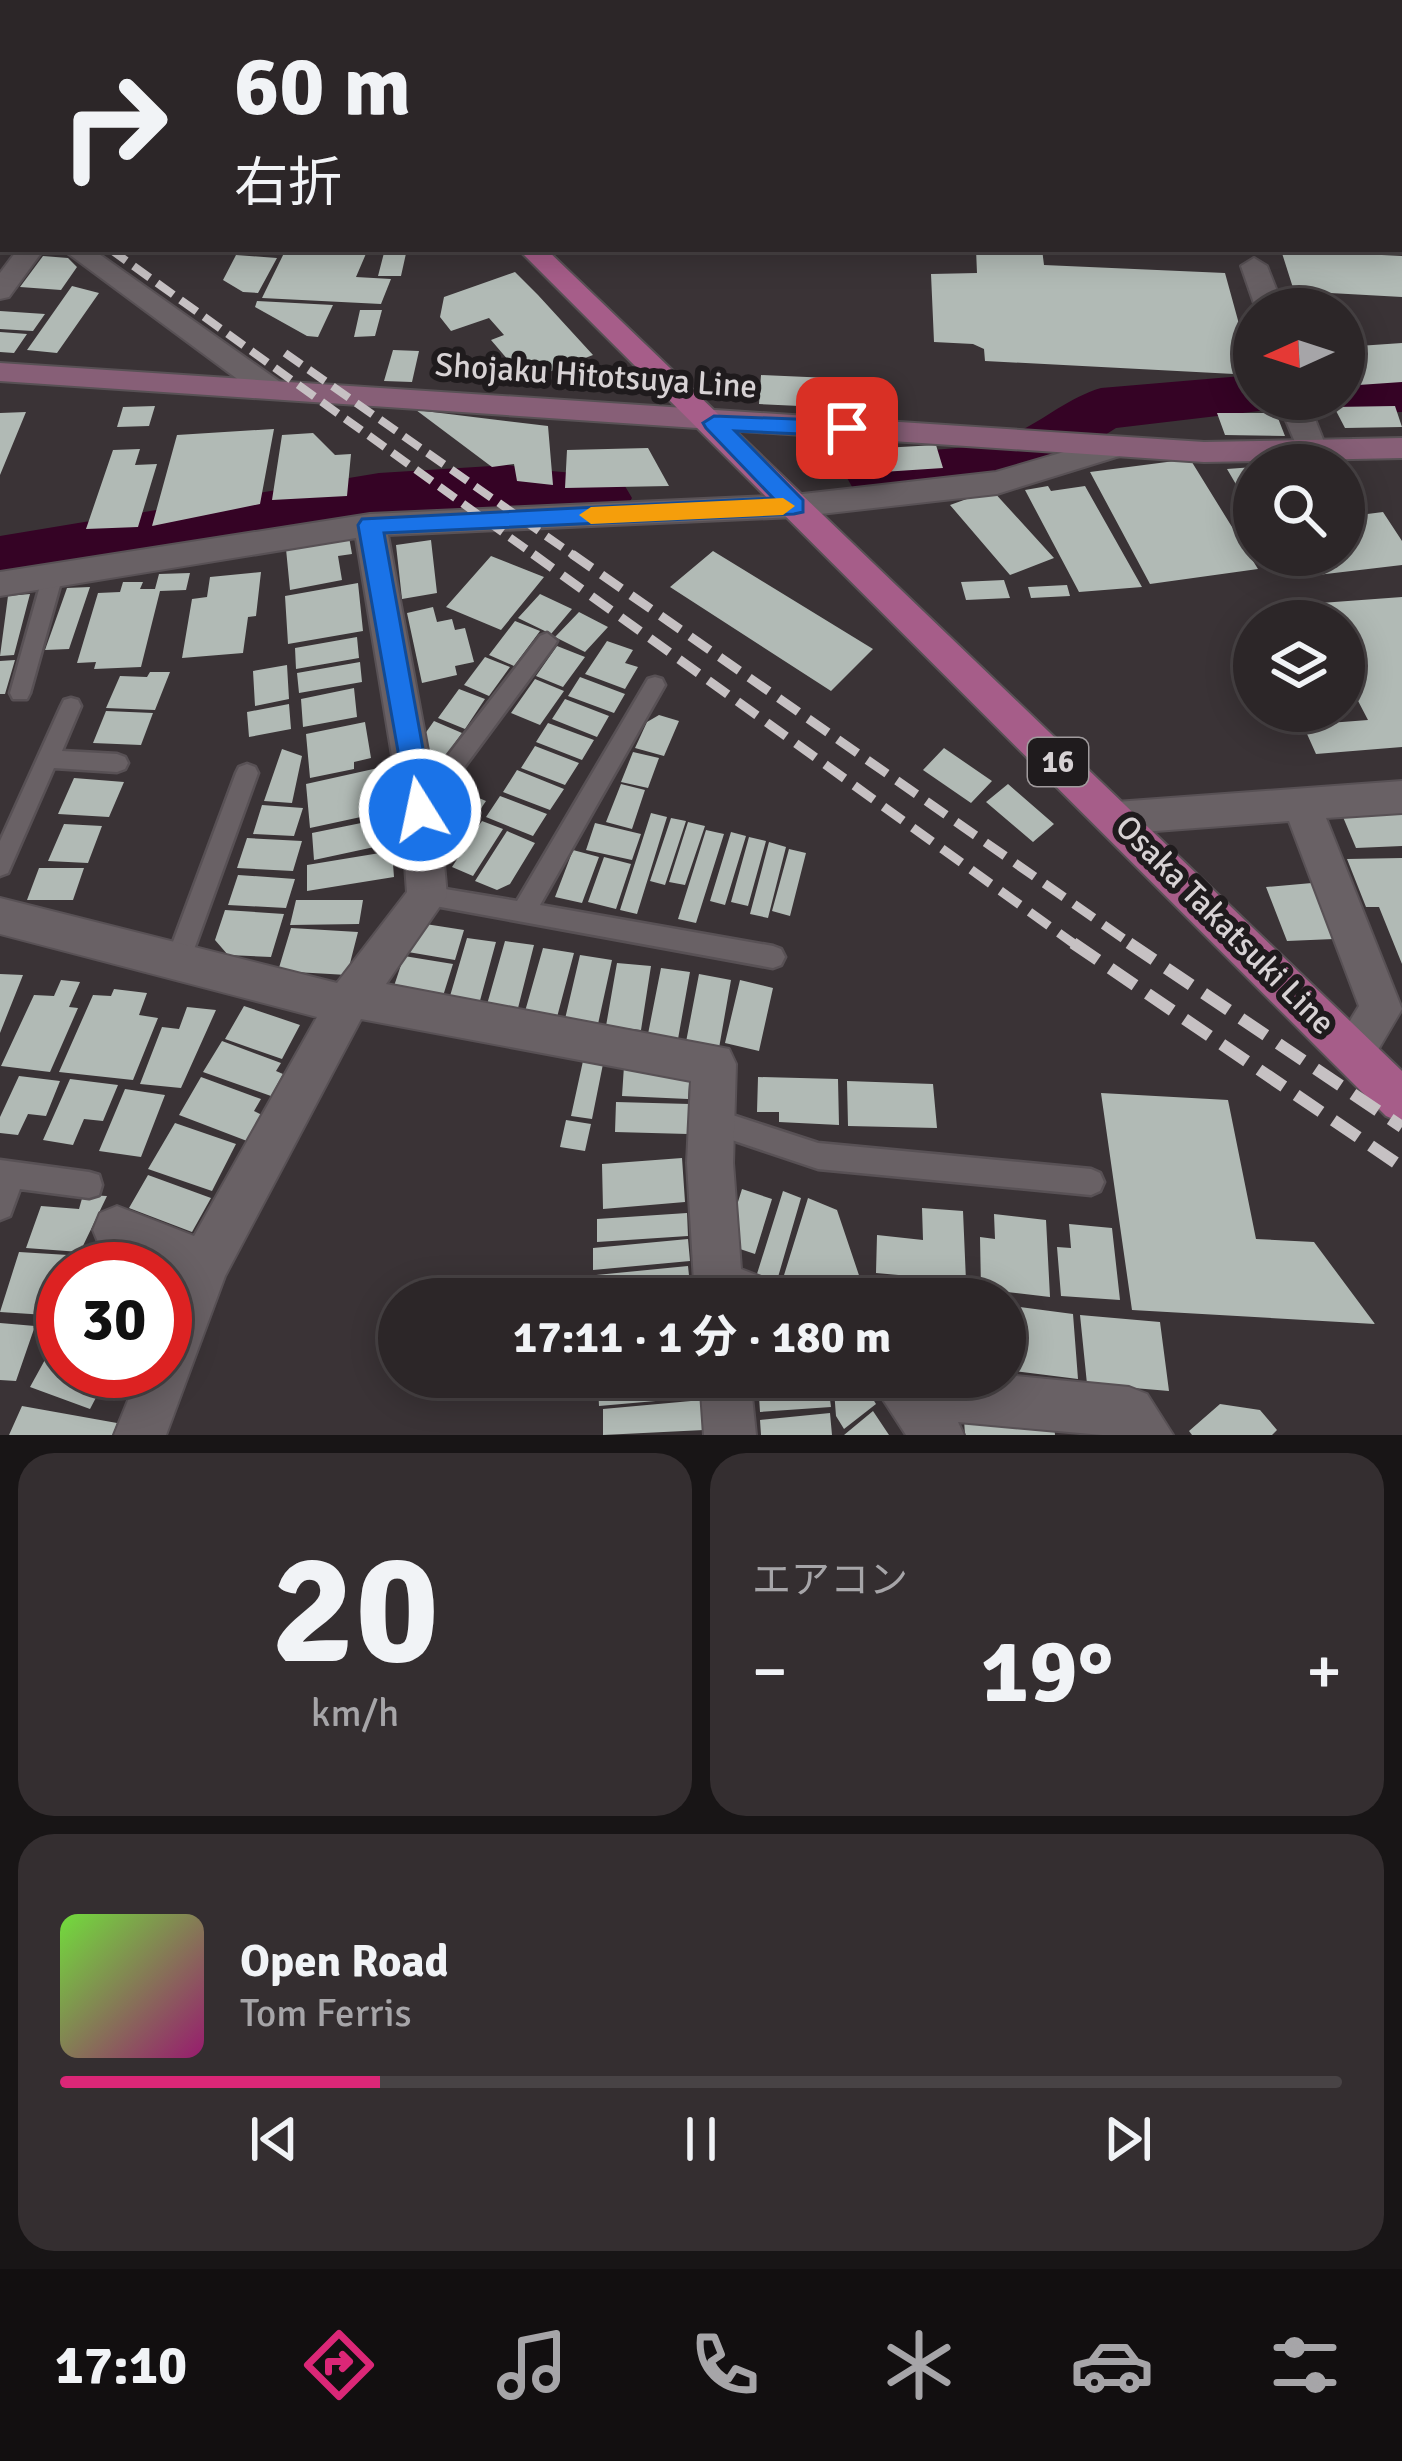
<!DOCTYPE html>
<html lang="ja">
<head>
<meta charset="utf-8">
<style>
  body { margin:0; font-family:Signika,"Noto Sans JP",sans-serif; background:#342e30; color:#f1f3f6; height:100vh; display:flex; flex-direction:column; font-size:45px; white-space:nowrap }
  * { box-sizing:border-box; margin:0 }
  p { font-size:39px; color:#a6a5a8 }
  .icon { flex:none; width:66px; height:66px; fill:none; stroke:currentColor; stroke-width:2; stroke-linecap:round; stroke-linejoin:round }
  .map { position:relative; height:1435px; overflow:hidden }
  .drawer { display:flex; flex-direction:column; gap:18px; padding:18px; background:#181516; flex:1 }
  .drawer>* { flex:none }
  .hud { position:absolute; left:0px; top:0px; width:1404px; height:252px; box-shadow:0 6px 30px #0003,0 0 0 3px #484345; background:#2c2628; color:#f1f3f6; overflow:hidden }
  .needle { width:78px; rotate:267deg }
  .fabs { position:absolute; left:1233px; top:288px; display:grid; gap:24px }
  .fabs a { display:grid; place-items:center; width:132px; height:132px; border-radius:50%; background:#2c2628; box-shadow:0 6px 30px #0003,0 0 0 3px #484345; font-size:60px }
  .speed { position:absolute; left:36px; top:1242px; display:flex; gap:24px; font-size:60px; font-weight:700; text-align:center }
  .speed>* { display:grid; place-content:center; width:156px; height:156px; border-radius:50%; background:#2c2628; box-shadow:0 6px 30px #0003,0 0 0 3px #484345; line-height:1 }
  .speed .limit { border:18px solid #d22; background:#fff; color:#111 }
  .pin { position:absolute; display:grid; place-items:center; width:102px; height:102px; color:#fff; margin:-51px; border-radius:24px; box-shadow:0 6px 18px #0006 }
  .me { position:absolute; width:132px; margin:-66px; rotate:350deg; stroke-linejoin:round; filter:drop-shadow(0 0 9px #0008) }
  .turn { display:flex; align-items:center; gap:42px; height:252px; padding:0 36px; font-size:54px }
  .turn .icon { width:156px; height:156px; stroke-width:2.5 }
  .turn b { display:block; font-size:84px; line-height:102px }
  .big { font-size:90px; font-weight:700; line-height:1.1 }
  .drawer .widget { flex:1; display:flex; flex-direction:column; justify-content:center; gap:18px; min-width:0; padding:0 42px; border-radius:36px; background:#342e30 }
  .drawer .dial { align-items:center; gap:0 }
  .dial b { font-size:156px; line-height:1 }
  .song { display:flex; align-items:center; gap:36px }
  .cover { width:144px; height:144px; border-radius:18px; background:linear-gradient(135deg,hsl(100 70% 55%),hsl(320 70% 35%)) }
  .played { height:12px; border-radius:6px; background:linear-gradient(90deg,#db2777 25%,#484345 25%) }
  .keys { display:flex; justify-content:space-around; direction:ltr }
  .heat { display:flex; justify-content:space-between; align-items:center; font-size:66px; direction:ltr }
  .drawer .tiles { flex:1; display:grid; gap:18px; grid-template-columns:1fr 1fr }
  .widget:last-child { grid-column:span 2 }
  .trip { position:absolute; left:378px; top:1278px; width:648px; height:120px; border-radius:60px; background:#2c2628; box-shadow:0 6px 30px #0003,0 0 0 3px #484345; font-weight:700; line-height:120px; text-align:center }
  .tabs { display:flex; height:192px; justify-content:space-around; align-items:center; background:#120f10; color:#a6a5a8 }
  .tabs .icon { width:84px; height:84px }
  .tabs .current { color:#db2777 }
  .tabs b { font-size:54px; color:#f1f3f6 }
  .map>svg:first-child { display:block }
</style>
</head>
<body>
<div class="map">
<svg width="1402" height="1435" viewBox="0 0 1402 1435">
  <rect width="100%" height="100%" fill="#3a3336"/>
  <path fill="#6a3554" d="M344,0H923L344,3Z"/>
  <g fill="none" stroke-linecap="round" stroke-linejoin="round">
    <path fill="#350325" fill-rule="evenodd" d="M935,0H986L988,3H937Z
      M1401,135H1402V165H1401Z
      M1402,372V412L1344,413L1322,407L1316,399H1344V373Z
      M1254,375V399H1283L1276,409L1116,428L1047,472L979,489L879,499L855,492L846,476L855,460C902,447 952,454 998,440C1035,429 1063,399 1101,388Z
      M508,465C546,473 585,471 622,481L632,498L622,515L598,521H554L508,511L379,519L0,588V536L379,473Z"/>
  </g>
  <path fill="#b1bab5" d="M286,249H368L356,277L391,279L381,304L262,298Z
    M385,249H407L401,276H378Z
    M976,249H1042L1044,265L1225,273L1253,375L985,361L984,349L973,344L934,342L931,274L977,273Z
    M1281,250L1402,256V297L1294,291Z
    M236,255L277,258L258,293L243,292L223,280Z
    M43,256L68,258L77,267L61,290L20,287Z
    M515,272L538,295L593,355L526,381L491,340L504,335L489,318L451,331L440,317L444,297Z
    M72,286L99,293L57,353L27,350Z
    M257,301L333,305L318,337L307,336L255,307Z
    M360,310H382L375,336L354,337Z
    M0,311L45,314L33,331L0,329Z
    M0,332L27,334L14,353L0,352Z
    M1402,343V382L1344,386V347Z
    M393,350L419,351L412,382L384,381Z
    M761,375L852,379L854,390H864V409L759,404Z
    M155,406L149,426L117,427L123,407Z
    M1395,406L1402,427L1345,428L1334,407Z
    M416,410L548,426L553,485L517,481L514,464L492,467Z
    M26,412L0,475V413Z
    M1217,413H1276L1285,436L1225,435Z
    M274,429L260,504L152,526L177,435Z
    M313,433L335,455L351,454L347,496L272,500L282,435Z
    M936,445L943,468L852,474L847,450Z
    M648,448L669,486L565,488L567,450Z
    M140,449L135,465L157,464L138,527L86,529L113,450Z
    M1190,459L1258,569L1150,584L1090,472Z
    M1254,467V515L1227,469Z
    M1048,486L1051,491L1085,486L1142,587L1079,592L1025,490Z
    M992,490L1054,558L1010,575L950,505Z
    M1383,512L1402,541V565L1292,578L1278,555H1344V517Z
    M349,537L352,554L338,556L342,580L290,590L286,549Z
    M431,540L437,593L402,599L396,545Z
    M713,551L873,649L831,691L670,587Z
    M491,556L544,577L501,630L446,607Z
    M261,572L256,616L248,617L243,653L182,658L192,599L207,597L210,577Z
    M190,573L186,590L160,591L141,667L94,669L96,662L77,663L98,593L120,592L123,582H143L140,589H155L159,574Z
    M1004,580L1010,598L966,600L961,582Z
    M358,583L363,631L288,644L285,596Z
    M1067,585L1070,596L1031,598L1028,587Z
    M90,587L69,649L45,650L67,588Z
    M30,594L14,655L0,656L8,596Z
    M540,594L572,609L551,634L518,618Z
    M1402,597V747L1316,754L1303,725L1368,720L1344,674V621H1274L1267,607Z
    M433,607L437,622L452,619L455,630L465,628L474,662L455,666L457,675L422,683L407,613Z
    M579,612L608,627L585,652L555,637Z
    M515,621L540,631L514,666L489,655Z
    M357,637L359,658L296,669L295,648Z
    M607,641L633,650L625,663L638,667L625,689L585,674Z
    M557,646L585,657L563,687L536,676Z
    M485,657L510,667L489,696L464,685Z
    M15,660L5,694H0V661Z
    M360,662L362,682L299,693L297,673Z
    M287,665L289,699L255,706L253,671Z
    M150,672H170L155,710L106,708L120,676L147,677Z
    M580,677L625,694L614,713L568,696Z
    M535,679L564,691L540,725L511,713Z
    M354,688L357,717L303,727L301,699Z
    M459,689L485,699L465,729L438,718Z
    M565,699L609,716L597,737L552,719Z
    M289,704L291,729L249,737L247,712Z
    M106,711L153,713L141,745L93,743Z
    M659,715L679,721L664,756L635,748L647,722Z
    M434,721L462,733L436,770L428,767L422,738Z
    M365,722L371,758L354,762V769L310,778L306,734Z
    M548,723L594,740L582,760L536,742Z
    M535,746L579,763L565,785L521,768Z
    M944,748L992,781L971,803L923,770Z
    M282,749L302,756L292,803L264,801Z
    M633,752L659,758L648,788L621,782Z
    M378,768L384,812L310,828L306,784Z
    M517,770L564,789L550,810L503,792Z
    M74,778L124,782L109,817L58,814Z
    M621,784L645,790L632,829L606,822Z
    M1008,784L1054,824L1033,842L986,802Z
    M455,788L486,801L453,850L438,844L444,835L437,831L442,824L433,820Z
    M500,796L547,814L533,836L486,817Z
    M262,805L303,808L294,836L253,834Z
    M651,813L667,817L637,914L620,910Z
    M1402,814V846L1356,848L1343,817Z
    M671,818L686,821L665,885L650,881Z
    M376,820L379,846L314,860L312,833Z
    M482,821L503,829L473,876L452,867Z
    M688,822L705,826L685,885L669,882Z
    M595,823L641,834L632,860L586,850Z
    M64,824L102,826L88,863L48,861Z
    M706,830L724,834L696,923L678,919Z
    M507,831L535,843L510,884L497,890L475,881Z
    M731,832L746,836L725,905L710,901Z
    M749,837L766,841L748,906L731,902Z
    M247,838L302,841L293,871L237,868Z
    M769,842L786,847L768,918L750,914Z
    M789,849L806,853L790,916L772,911Z
    M573,850L599,857L582,903L555,897Z
    M392,851L394,877L307,891V865Z
    M604,857L631,864L616,909L588,902Z
    M1402,858V964L1379,907H1366L1347,859Z
    M39,868H84L73,900H27Z
    M238,875L295,879L286,908L228,905Z
    M1312,883L1334,939L1287,941L1266,887Z
    M296,900H363L359,924L290,925Z
    M225,910L284,914L271,957L228,955L215,940Z
    M419,923L464,930L455,960L408,952Z
    M291,928L358,932L347,975L278,971Z
    M467,938L496,942L478,1008L448,1003Z
    M505,941L534,945L517,1012L486,1008Z
    M543,948L574,953L556,1021L524,1015Z
    M580,955L612,960L598,1024L565,1019Z
    M404,956L453,964L443,996L393,989Z
    M617,963L651,966L641,1030L606,1026Z
    M661,968L690,972L678,1039L648,1034Z
    M0,974L23,975L0,1033Z
    M699,974L731,980L719,1048L686,1042Z
    M61,980L80,982L69,1007L78,1008L50,1072L1,1066L34,995L54,996Z
    M740,980L773,988L759,1051L725,1043Z
    M114,989L147,993L139,1015L158,1018L133,1080L59,1072L93,995L111,996Z
    M244,1006L300,1025L282,1059L225,1039Z
    M187,1007L216,1010L181,1088L140,1084L162,1027L179,1029Z
    M222,1041L281,1063L276,1071L283,1074L271,1096L203,1072Z
    M583,1061L603,1064L592,1119L571,1116Z
    M624,1066L690,1069L688,1099L622,1096Z
    M19,1076L60,1081L46,1116L28,1114L18,1135L0,1133V1117Z
    M201,1077L261,1099L254,1111L262,1115L247,1141L179,1115Z
    M758,1077L838,1079L839,1125L779,1122V1112H757Z
    M70,1079L118,1085L103,1121L84,1119L73,1145L43,1140Z
    M847,1081L933,1084L937,1128L848,1126Z
    M125,1089L165,1095L141,1157L99,1151Z
    M1101,1093L1228,1100L1256,1239L1314,1242L1375,1324L1132,1310Z
    M616,1102L690,1104L688,1134L615,1132Z
    M566,1120L591,1124L585,1151L560,1147Z
    M175,1123L236,1144L212,1191L148,1169Z
    M682,1158L685,1202L603,1209L602,1164Z
    M148,1175L211,1198L192,1232L129,1208Z
    M742,1189L772,1199L755,1254L725,1244Z
    M783,1191L801,1198L776,1284L756,1277Z
    M83,1195L107,1196L80,1252L26,1248L41,1206L79,1209Z
    M808,1198L837,1210L867,1299H809L780,1288Z
    M922,1208L963,1211L966,1281L876,1273L877,1235L923,1240Z
    M687,1213L688,1236L597,1242V1219Z
    M994,1214L1046,1220L1050,1297L981,1289L980,1237L995,1239Z
    M1069,1224L1112,1228L1120,1300L1061,1296L1057,1247L1071,1248Z
    M688,1239L690,1261L593,1270V1248Z
    M19,1252L68,1255L46,1315L0,1312Z
    M104,1253L149,1268V1269H95Z
    M688,1266L690,1285L587,1295L586,1276Z
    M694,1288V1299H614V1296Z
    M903,1289L975,1296V1299H903Z
    M1005,1305L1073,1314L1078,1379L1005,1370Z
    M1080,1315L1160,1322L1169,1391L1087,1384Z
    M0,1323L35,1326L16,1381L0,1380Z
    M63,1327V1371H110L90,1409L30,1387Z
    M700,1377L701,1397L599,1406L598,1385Z
    M827,1377L831,1407L760,1412L758,1381Z
    M833,1377H859L876,1404L844,1429L836,1416Z
    M702,1400L704,1430L603,1435V1409Z
    M1220,1404L1260,1410L1277,1430L1272,1435H1192L1189,1431Z
    M22,1406L117,1423L113,1435H9Z
    M873,1411L889,1435H844Z
    M830,1413L832,1435H761L760,1420Z
    M964,1419L1054,1423L1055,1435H965Z"/>
  <g fill="none" stroke-linecap="round" stroke-linejoin="round">
    <g stroke="#585155" stroke-width="5">
      <path id="service" d="M1163,0H1175L1177,3H1165Z
        M53,568L63,575L30,693L27,699H13L10,693L43,575Z
        M547,633L557,641L554,646L428,816L420,818L412,816L409,809L412,802L540,636Z
        M655,677L662,679L665,685L540,905L773,946L781,949L785,957L781,965L773,968L419,903L415,896L419,889L427,886L517,901L648,679Z
        M71,698L78,700L81,706L62,751L117,754L125,757L128,763L125,769L117,772L54,768L8,873L0,876V841L61,706L64,700Z
        M247,764L255,767L258,773L188,966L185,974L176,977L167,974L164,966L236,773L239,767Z
        M711,1108L818,1143L1091,1169L1100,1173L1104,1182L1100,1191L1091,1195L818,1169L702,1130L698,1121L702,1112Z
        M0,1160L89,1172L99,1175L102,1185L99,1195L89,1198L20,1189L10,1216L0,1220Z"/>
    </g>
    <g stroke="#585155" stroke-width="4">
      <path id="minor" d="M0,188H3V205H0Z
        M18,249H44L9,297L0,299V273Z
        M62,249H92L283,384L287,391L283,398H263Z
        M1254,258L1267,266L1284,309H1256L1241,266Z
        M1277,399H1307L1328,452L1324,459H1302Z
        M1115,437L1130,447L1126,454L997,494L794,517L388,535L439,810L447,896L386,984L729,1049L736,1064L733,1163L741,1269L774,1282L781,1299H695L687,1163L691,1081L361,1019L225,1276L166,1435H114L140,1371H165V1305L176,1277L100,1247L93,1230L100,1213L117,1206L194,1236L317,1017L0,934V898L337,983L407,892L401,810L356,538L0,596V572L370,514L794,495L996,472Z
        M1402,781V813L1326,818L1402,1009L1368,1067L1353,1073L1338,1067L1331,1052L1359,1006L1289,821L1116,834L1103,829L1097,818L1103,807L1116,802Z
        M1005,1375L1129,1387L1147,1394L1173,1435H1102L958,1422L964,1435H906L871,1381Z
        M700,1377H750L756,1435H704Z"/>
    </g>
    <g stroke="#585155" stroke-width="4">
      <path id="secondary" d="M0,363L1204,442L1402,438V458L1204,462L0,381Z"/>
    </g>
    <g stroke="#585155" stroke-width="4">
      <path id="primary" d="M267,0H288L290,3H269Z
        M518,249H546L1402,1071V1123L1386,1116Z"/>
    </g>
    <use href="#service" fill="#696165" fill-rule="evenodd"/>
    <use href="#minor" fill="#696165" fill-rule="evenodd"/>
    <use href="#secondary" fill="#875f77" fill-rule="evenodd"/>
    <use href="#primary" fill="#a65d89" fill-rule="evenodd"/>
    <path stroke="#c6c1c3" stroke-width="8" stroke-dasharray="20 9" stroke-linecap="butt" d="M110,249L537,557
      M285,353L576,557"/>
    <path stroke="#c6c1c3" stroke-width="9" stroke-dasharray="24 12" stroke-linecap="butt" d="M533,554L1077,946
      M572,554L1134,946"/>
    <path stroke="#c6c1c3" stroke-width="12" stroke-dasharray="30 15" stroke-linecap="butt" d="M1073,943L1402,1167
      M1129,943L1402,1127"/>
  </g>
  <path fill="#1a73e8" stroke="#114b97" stroke-width="3" d="M714,416L847,421L858,428L847,436L735,431L803,500V512L794,514L384,533L434,810L430,819H410L358,525L362,519L773,498L706,428L703,423Z"/>
  <path fill="#f59e0b" d="M783,498L795,506L783,515L591,524L579,515L591,507Z"/>
  <g text-anchor="middle" dominant-baseline="central" stroke-width="12" stroke-linejoin="round" paint-order="stroke">
    <rect fill="#1f1b1d" stroke="#a09b9d" stroke-width="3" x="1028" y="738" width="60" height="48" rx="9"/>
    <g font-size="30" font-weight="bold" fill="#d7d2d4">
      <text x="1058" y="762">16</text>
    </g>
    <g font-size="33" fill="#d7d2d4" stroke="#1f1b1d">
      <text transform="translate(596 376) rotate(4)">Shojaku Hitotsuya Line</text>
      <text transform="translate(1225 925) rotate(45)">Osaka Takatsuki Line</text>
    </g>
  </g>
</svg>
<div class="fabs">
<a><svg class="needle" viewBox="-14 -14 28 28"><path d="M0-13l5 13h-10z" fill="#e53935"/><path d="M0 13l5-13h-10z" fill="#a6a5a8"/></svg></a>
<a><svg class="icon" aria-label="search" viewBox="0 0 24 24"><circle cx="10" cy="10" r="6"/><path d="M15 15l6 6"/></svg></a>
<a><svg class="icon" aria-label="layers" viewBox="0 0 24 24"><path d="M12 4l9 5-9 5-9-5zM3 14l9 5 9-5"/></svg></a>
</div>
<div class="speed"><div class="limit">30</div></div>
<div class="pin" style="left:847px;top:428px;background:#d93025"><svg class="icon" aria-label="arrive" viewBox="0 0 24 24"><path d="M6 21V4h12l-3 4 3 4H6"/></svg></div>
<svg class="me" style="left:420px;top:810px" viewBox="-20 -20 40 40"><circle r="17" fill="#1a73e8" stroke="#fff" stroke-width="3"/><path d="M0-11L8 9 0 5-8 9z" fill="#fff"/></svg>
<div class="trip">17:11 · 1 分 · 180 m</div>
<div class="hud">
<div class="turn"><svg class="icon" aria-label="right" viewBox="0 0 24 24"><path d="M7 20v-9h11M14 6l5 5-5 5"/></svg><div><b>60 m</b>右折</div></div>
</div>
</div>
<section class="drawer">
<div class="tiles">
<div class="widget dial"><b>20</b><p>km/h</p></div>
<div class="widget"><p>エアコン</p>
<div class="heat"><a>−</a><b class="big">19°</b><a>+</a></div>
</div>
<div class="widget">
<div class="song"><i class="cover"></i><div><b>Open Road</b><p>Tom Ferris</p></div></div>
<div class="played"></div>
<div class="keys"><svg class="icon" aria-label="previous" viewBox="0 0 24 24"><path d="M18 5L8 12l10 7zM5 5v14"/></svg><svg class="icon" aria-label="pause" viewBox="0 0 24 24"><path d="M8 5v14M16 5v14"/></svg><svg class="icon" aria-label="next" viewBox="0 0 24 24"><path d="M6 5l10 7-10 7zM19 5v14"/></svg></div>
</div>
</div>
</section>
<nav class="tabs">
<b>17:10</b>
<svg class="icon current" aria-label="directions" viewBox="0 0 24 24"><path d="M12 3l9 9-9 9-9-9zM9 14v-3h6M13 9l2 2-2 2"/></svg>
<svg class="icon" aria-label="music" viewBox="0 0 24 24"><path d="M9 18V5l10-2v13"/><circle cx="6" cy="18" r="3"/><circle cx="16" cy="16" r="3"/></svg>
<svg class="icon" aria-label="phone" viewBox="0 0 24 24"><path d="M5 4h4l2 5-3 2q2 4 5 5l2-3 5 2v4C11 20 4 13 5 4z"/></svg>
<svg class="icon" aria-label="climate" viewBox="0 0 24 24"><path d="M12 3v18M4 7l16 10M4 17L20 7"/></svg>
<svg class="icon" aria-label="car" viewBox="0 0 24 24"><path d="M5 17H2v-5l4-1 3-4h7l3 4 3 1v5h-3M9 17h6M6 11h13"/><circle cx="7" cy="17" r="2"/><circle cx="17" cy="17" r="2"/></svg>
<svg class="icon" aria-label="filters" viewBox="0 0 24 24"><path d="M4 7h16M4 17h16"/><circle cx="9" cy="7" r="2"/><circle cx="15" cy="17" r="2"/></svg>
</nav>
</body>
</html>
